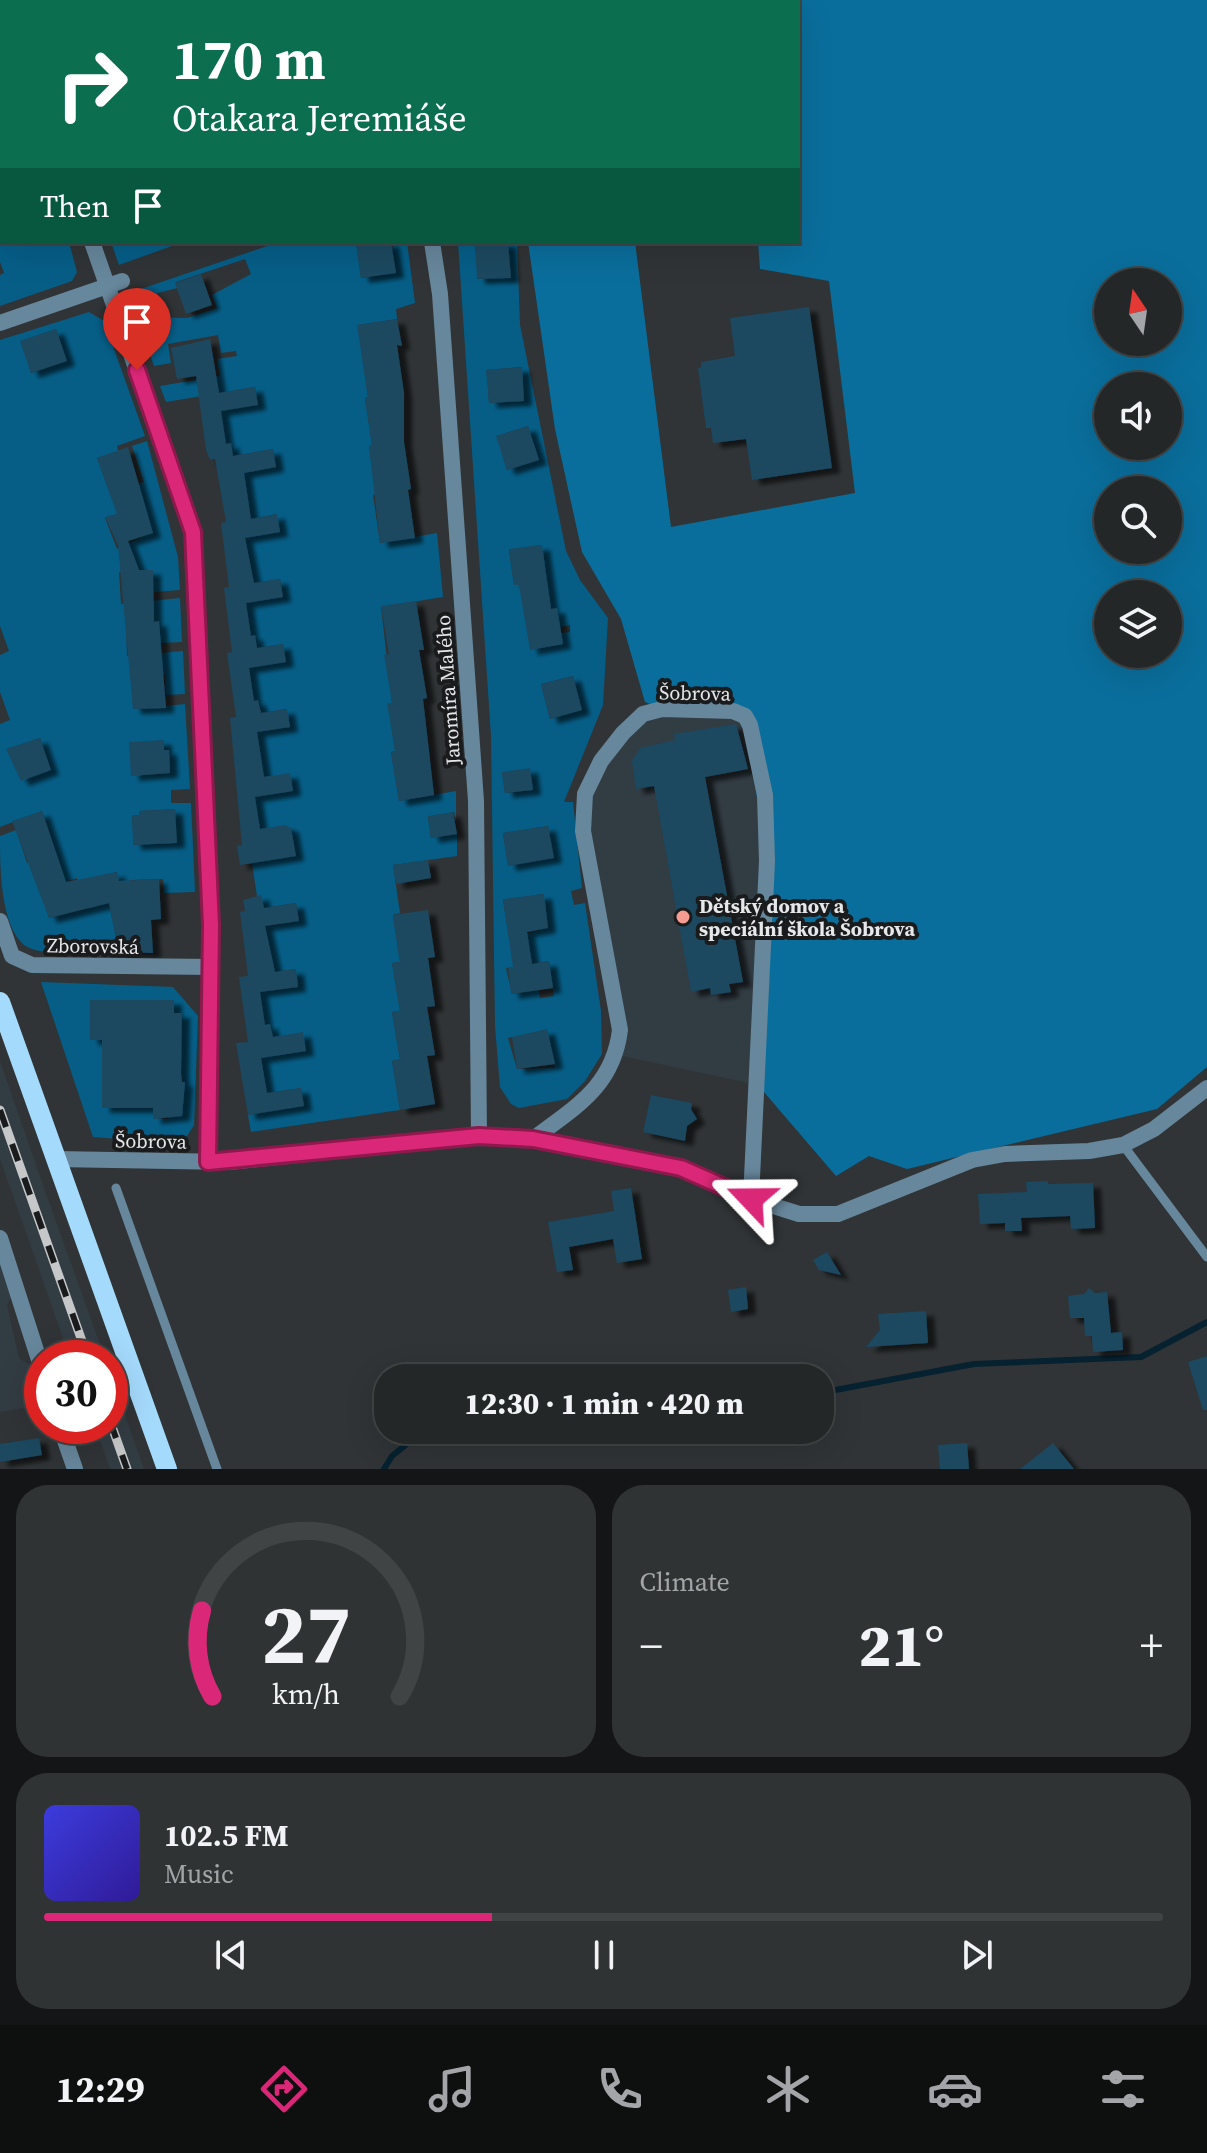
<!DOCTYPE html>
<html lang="en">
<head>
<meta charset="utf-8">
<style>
  body { margin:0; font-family:"Source Serif 4",serif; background:#303334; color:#f1f3f6; height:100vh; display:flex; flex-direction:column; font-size:30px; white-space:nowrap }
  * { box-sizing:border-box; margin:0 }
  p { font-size:26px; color:#a3a5a8 }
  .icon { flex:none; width:44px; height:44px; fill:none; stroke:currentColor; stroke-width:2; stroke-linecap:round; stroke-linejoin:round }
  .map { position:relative; height:1469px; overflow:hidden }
  .side { display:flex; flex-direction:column; gap:16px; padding:16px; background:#141516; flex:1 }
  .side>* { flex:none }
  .hud { position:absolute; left:0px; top:0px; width:800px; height:244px; box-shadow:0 8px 32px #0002,0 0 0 2px #414445; background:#0b6e4f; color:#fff; overflow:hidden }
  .needle { width:52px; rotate:347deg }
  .controls { position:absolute; left:1094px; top:268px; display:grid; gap:16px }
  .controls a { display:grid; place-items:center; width:88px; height:88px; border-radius:50%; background:#242728; box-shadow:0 8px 32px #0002,0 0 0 2px #414445; font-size:40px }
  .speed { position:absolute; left:24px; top:1340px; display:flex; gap:16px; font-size:40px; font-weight:700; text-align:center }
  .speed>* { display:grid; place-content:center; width:104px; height:104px; border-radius:50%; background:#242728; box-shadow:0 8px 32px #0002,0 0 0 2px #414445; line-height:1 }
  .speed .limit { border:12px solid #d22; background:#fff; color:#111 }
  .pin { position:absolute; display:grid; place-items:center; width:68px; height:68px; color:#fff; margin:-82px -34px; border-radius:50% 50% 50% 0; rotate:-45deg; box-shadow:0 0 8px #0007 }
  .pin .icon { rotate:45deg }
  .me { position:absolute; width:88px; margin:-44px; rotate:293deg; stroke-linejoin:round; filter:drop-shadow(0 0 6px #0008) }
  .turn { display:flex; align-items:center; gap:28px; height:168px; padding:0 40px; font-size:36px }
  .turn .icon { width:104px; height:104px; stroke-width:2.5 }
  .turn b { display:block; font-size:56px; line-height:68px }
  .then { display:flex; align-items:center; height:76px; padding:0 40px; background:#0003; gap:16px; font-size:30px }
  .big { font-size:60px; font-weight:800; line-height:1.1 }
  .side .widget { flex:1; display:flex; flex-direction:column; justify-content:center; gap:12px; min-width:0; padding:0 28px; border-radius:32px; background:#303334 }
  .side .dial { align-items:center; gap:0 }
  .dial svg { height:208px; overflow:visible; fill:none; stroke:#414445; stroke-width:7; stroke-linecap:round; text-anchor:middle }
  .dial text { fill:#f1f3f6; stroke:none }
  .song { display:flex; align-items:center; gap:24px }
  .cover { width:96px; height:96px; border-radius:12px; background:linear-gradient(135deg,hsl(240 70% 55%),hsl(250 70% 35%)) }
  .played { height:8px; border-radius:4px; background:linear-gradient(90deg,#db2777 40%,#414445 40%) }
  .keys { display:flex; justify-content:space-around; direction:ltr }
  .heat { display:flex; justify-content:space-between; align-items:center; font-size:44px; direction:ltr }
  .side .tiles { flex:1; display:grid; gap:16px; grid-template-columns:1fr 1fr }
  .widget:last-child { grid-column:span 2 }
  .trip { position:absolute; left:374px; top:1364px; width:460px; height:80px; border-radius:32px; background:#242728; box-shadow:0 8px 32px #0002,0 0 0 2px #414445; font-weight:800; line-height:80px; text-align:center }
  .menu { display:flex; height:128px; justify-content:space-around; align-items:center; background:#0e1010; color:#a3a5a8 }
  .menu .icon { width:56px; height:56px }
  .menu .active { color:#db2777 }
  .menu b { font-size:36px; color:#f1f3f6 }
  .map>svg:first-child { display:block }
</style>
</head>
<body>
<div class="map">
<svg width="1207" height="1469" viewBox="0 0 1207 1469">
  <defs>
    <filter id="shadow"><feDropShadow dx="8" dy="5" stdDeviation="2" flood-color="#0009"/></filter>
  </defs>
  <rect width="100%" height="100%" fill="#303436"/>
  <path fill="#323c43" d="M641,716H745L765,795L758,1085L617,1055L583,831L601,761Z
    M0,1061L49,1202L105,1358H70L19,1213L0,1159Z
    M0,1263L11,1298L7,1305L19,1358L33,1367L42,1398V1405L0,1412Z
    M110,1372L144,1469H110L95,1426H110Z"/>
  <path fill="#065e87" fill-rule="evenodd" d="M79,0H313L80,2Z
    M0,189L2,242H69L77,272L72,281L0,306V275L4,273L0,262Z
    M111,242H183L119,265Z
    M279,242H356L361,278L395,273L392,247L407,242L415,303L396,309L397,319L358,325L368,397L365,398L372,445L369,447L376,494L373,495L380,543L437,533L443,597L381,607L392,703H388L395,751L391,752L399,801L456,791V823L454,812L428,817L431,838L457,834V856L393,865L400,913L393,915L400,962L392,963L400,1011L392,1012L400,1059L392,1061L400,1110L251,1132L248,1115L304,1106L301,1088L267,1093L261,1058L273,1037L270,1025H265L260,992L298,987L295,969L275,972L261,927L299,921L296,903L264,908L261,896H257L252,863L296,855L291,828L260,829L255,797L293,791L264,777L252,733L289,726L286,709L261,713L258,700L254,701L249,668L286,661L283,644L257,648L255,635L251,636L246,603L283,596L280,579L254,583L251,567H247L242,538L277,514L251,519L249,504H244L239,473L276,467L273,449L233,456L231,444H226L221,411L258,405L255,387L166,402L160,386L220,376L217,359L237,356L236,351L221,353L218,335L168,344L171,363L154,366L137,317L187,318L217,308L212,295L251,274L245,259L176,282L177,288L131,300L129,293Z
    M458,242H495L475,244L478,279L511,277L508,242H517L520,325L566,551L580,580L608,618L603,705L564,802H573L582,888L571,891L574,905L585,903L601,1011L602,1054L585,1081L567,1099L519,1108L511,1104L500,1087L495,1026L491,736ZM521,367L524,400L489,403L487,370ZM528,426L538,460L507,470L497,436ZM541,545L547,581L514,585L509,550ZM556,608L560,627L570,625V632L561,633L524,614ZM573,676L582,710L550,719L541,684ZM502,772L529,790L528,791L505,793ZM548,826L554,858L508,866L503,833ZM543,894L548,928L509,938L503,900ZM549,961L554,996L540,998L539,990L512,994L506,968ZM546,1030L555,1068L517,1069L508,1038Z
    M89,312L104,321L145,436L117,446L118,451L97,458L109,491L144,482L132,446L147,441L178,557L180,590L154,592L153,570L119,572L121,604L180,598L182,642L160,643L159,622L126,623L127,656L183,651L185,694L166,695L165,674L132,676L133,709L185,704L190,789L171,790V803H191L195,892L164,893L163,879L130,880V892L122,894L117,872L103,875L119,952C92,952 58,957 32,949C0,938 0,866 0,836L16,830L27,863L56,853L42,811L0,827V724L10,720L0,692V655L9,651L0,626V340ZM56,329L67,361L31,373L21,341ZM117,514L153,532L117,549L105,518ZM40,738L51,770L21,780L7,749ZM163,740L164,750H169L165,774L131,775ZM175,809L177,842L134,845L132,816L139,815V811ZM77,878L88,909L49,918L40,891Z
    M41,982L173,987L198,1016L194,1125L182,1144L93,1137ZM174,1000V1013L182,1014V1041L142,1040ZM102,1069L132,1108L102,1107ZM153,1072H182C182,1098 189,1094 168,1119L153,1118Z"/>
  <path fill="#0a6e9c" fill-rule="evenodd" d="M467,0H1207V1067L1157,1109L907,1169L869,1156L836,1176L758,1085L767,861L744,716L662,709L645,702L621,619L582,552L555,429L528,242H635L671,527L855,493L829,281L760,269L758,242H798V2ZM1108,282H1168V342H1108ZM1108,386H1168V446H1108ZM1108,490H1168V550H1108ZM1108,594H1168V654H1108Z"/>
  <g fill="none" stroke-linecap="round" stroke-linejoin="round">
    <path stroke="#06212f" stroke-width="6" d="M655,1378L706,1374L733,1378
      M820,1389L830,1391L974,1364L1141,1357L1207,1322
      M384,1469L392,1456L424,1430"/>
  </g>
  <path fill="#1b4861" filter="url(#shadow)" d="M356,242H391L396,273L361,278Z
    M508,242L511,278L477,279L475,243Z
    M201,274L212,305L186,314L175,283Z
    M809,307L832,468L752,480L746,439L713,443L711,428H706L698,368H701V362L735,356L730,318Z
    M397,319L402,346L397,345L404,393V442L411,489L408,490L415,538L380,543L369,446L372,445L365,398L368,397L357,325Z
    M56,329L67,361L31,373L20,341Z
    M210,339L219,393L255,387L258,405L221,411L226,444L231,443L233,456L273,449L276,467L244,473L251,519L277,514L280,532L245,538L254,583L280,579L283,597L246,603L251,636L255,635L257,648L283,644L286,662L249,668L254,701L258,700L261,713L287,709L290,727L257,732L264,777L290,773L293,791L255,797L260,829L285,825L291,828L296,856L240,865L237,846L242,845L230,718L236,717L227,653L232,652L224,588L229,587L221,523L226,522L215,459L210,460L206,450L196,376L177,379L171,348Z
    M522,367L524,401L489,403L486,370Z
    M528,426L539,460L507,470L496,436Z
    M128,447L153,533L128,541L139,570H153L154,622L159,621L166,708L133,709L118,545L105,517L117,514L97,458Z
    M542,545L551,609L557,608L563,644L530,650L519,585H514L509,549Z
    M416,601L424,650H419L427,698L423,699L434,795L399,801L391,752L395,751L387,703H392L384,655L389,654L381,606Z
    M573,676L582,710L550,719L541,684Z
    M736,724L748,769L705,777L743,982L729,984L731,992L711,995L710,988L691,992L654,786L636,789L632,761L640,748L675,740L674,734Z
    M40,738L51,770L21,781L6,749Z
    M164,740V750H169L170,773L131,776L129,742Z
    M530,768L533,790L505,793L502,772Z
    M175,809L177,843L133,845L132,816L139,815V811Z
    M42,811L66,882L117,872L119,881L159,879L161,919L151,920L153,953L119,952L109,903L49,918L12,821Z
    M453,812L457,834L431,838L428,816Z
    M548,826L554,858L508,866L503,833Z
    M428,860L431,878L396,884L393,865Z
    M544,894L548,928L527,932L532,964L549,961L553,988L511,994L508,967H513L503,899Z
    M261,895L264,908L296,903L299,921L265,926L275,972L296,969L298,987L260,992L265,1025L270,1024L273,1037L303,1032L306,1051L261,1058L267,1093L301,1088L304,1106L248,1115L236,1043L248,1042L239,977L248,976L240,912L245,911L243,900Z
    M428,910L435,957L428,958L435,1006L427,1007L435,1055L427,1056L435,1104L400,1110L392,1061L400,1059L392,1012L400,1011L392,963L400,962L393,915Z
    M90,1000H174V1013H182L181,1072L182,1082H185L182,1116L153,1119V1108H102V1040H90Z
    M547,1029L555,1064L517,1069L512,1037Z
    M651,1095L692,1103L691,1109L697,1119L687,1126L685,1141L643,1132Z
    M1048,1181V1184L1093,1183L1095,1228L1071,1229L1070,1216L1021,1218L1022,1231H1005V1223L980,1224L978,1194L1027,1192L1026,1182Z
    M631,1188L642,1259L617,1263L613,1239L569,1247L573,1270L557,1272L548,1222L614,1211L611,1191Z
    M827,1252L841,1275L819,1270L813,1260Z
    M746,1287L748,1309L731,1312L728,1290Z
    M1089,1288L1095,1293L1107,1292L1111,1333L1122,1332L1123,1350L1093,1352L1092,1336H1085L1084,1318H1070L1068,1296L1084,1294Z
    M926,1311L928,1343L866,1347L880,1330L878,1314Z
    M1207,1356V1410H1203L1188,1362Z
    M39,1438L42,1455L0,1462V1444Z
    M967,1443L969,1469H940L938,1445Z
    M1053,1443L1074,1469H1020Z"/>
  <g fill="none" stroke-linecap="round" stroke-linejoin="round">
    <path stroke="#67879c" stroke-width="9" d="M1123,1145L1207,1257
      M116,1188L217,1469"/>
    <path stroke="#67879c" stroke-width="16" d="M8,0L9,2
      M371,0L372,2
      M92,242L193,532L212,967L208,1162
      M432,242L440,294L476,801L479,1136
      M0,323L122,281
      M0,921L12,956L32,965L212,967
      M533,1139C575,1107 613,1087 620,1030L583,831L585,794L601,761L623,733L643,714L662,709L733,711L745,716L750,725L765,795L767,861L751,1199
      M55,1159L229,1162L479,1136L533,1139L681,1168L751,1199L799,1214H838L972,1160L1005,1154L1089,1151L1123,1145L1154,1129L1207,1088
      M0,1238L42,1369
      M60,1426L75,1469"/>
    <path stroke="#a4dafc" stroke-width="20" d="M0,1002L167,1469"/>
    <g stroke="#c5c7c9" stroke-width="9">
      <path id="rail" d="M0,1110L88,1358
        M110,1421L127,1469"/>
    </g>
    <use href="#rail" stroke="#191b1c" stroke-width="6" stroke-dasharray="18" stroke-linecap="butt"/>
  </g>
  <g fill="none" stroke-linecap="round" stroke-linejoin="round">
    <g stroke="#8e194d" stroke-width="20">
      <path id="route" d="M137,370L193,532L211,925L208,1162L479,1136L533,1139L681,1168L751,1199"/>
    </g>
    <use href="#route" stroke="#db2777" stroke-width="14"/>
  </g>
  <circle fill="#f59c92" stroke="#191b1c" stroke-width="3" cx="683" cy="917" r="8"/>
  <g text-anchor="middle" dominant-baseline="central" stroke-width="8" stroke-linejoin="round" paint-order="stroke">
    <g font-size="20" fill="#e5e7e9" stroke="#191b1c">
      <text transform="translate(448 690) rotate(-94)">Jaromíra Malého</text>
      <text transform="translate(695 693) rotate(1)">Šobrova</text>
      <text transform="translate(93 946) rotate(1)">Zborovská</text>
      <text transform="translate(151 1141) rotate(1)">Šobrova</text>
    </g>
    <g font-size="20" font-weight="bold" fill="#e5e7e9" stroke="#191b1c" text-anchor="start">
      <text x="699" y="906">Dětský domov a<tspan x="699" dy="23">speciální škola Šobrova</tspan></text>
    </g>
  </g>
</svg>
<div class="controls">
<a><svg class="needle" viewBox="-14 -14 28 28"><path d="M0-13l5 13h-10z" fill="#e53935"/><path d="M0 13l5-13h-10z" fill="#a3a5a8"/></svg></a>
<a><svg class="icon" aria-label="sound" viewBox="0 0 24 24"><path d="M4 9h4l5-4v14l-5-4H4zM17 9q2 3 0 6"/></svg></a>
<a><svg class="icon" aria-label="search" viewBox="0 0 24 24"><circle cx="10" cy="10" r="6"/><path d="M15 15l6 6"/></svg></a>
<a><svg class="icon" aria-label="layers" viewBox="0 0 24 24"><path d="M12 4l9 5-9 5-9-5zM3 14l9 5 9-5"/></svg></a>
</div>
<div class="speed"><div class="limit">30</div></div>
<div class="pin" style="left:137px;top:370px;background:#d93025"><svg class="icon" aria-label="arrive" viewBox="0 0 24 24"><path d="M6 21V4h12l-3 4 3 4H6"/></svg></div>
<svg class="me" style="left:751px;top:1199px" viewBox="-20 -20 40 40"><path d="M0-17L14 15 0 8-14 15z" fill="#db2777" stroke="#fff" stroke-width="4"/></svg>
<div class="trip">12:30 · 1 min · 420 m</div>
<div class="hud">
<div class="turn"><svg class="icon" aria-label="right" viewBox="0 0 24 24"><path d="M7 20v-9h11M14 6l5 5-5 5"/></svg><div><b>170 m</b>Otakara Jeremiáše</div></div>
<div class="then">Then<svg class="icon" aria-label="arrive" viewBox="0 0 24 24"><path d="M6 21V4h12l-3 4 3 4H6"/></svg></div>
</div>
</div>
<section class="side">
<div class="tiles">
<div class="widget dial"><svg viewBox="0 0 100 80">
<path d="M14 69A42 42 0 1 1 86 69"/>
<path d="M14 69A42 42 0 0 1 10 36" stroke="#db2777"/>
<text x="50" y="56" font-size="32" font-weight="700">27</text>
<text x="50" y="72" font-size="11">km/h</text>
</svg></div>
<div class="widget"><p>Climate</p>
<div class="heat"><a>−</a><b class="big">21°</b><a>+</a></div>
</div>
<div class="widget">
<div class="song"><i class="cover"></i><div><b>102.5 FM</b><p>Music</p></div></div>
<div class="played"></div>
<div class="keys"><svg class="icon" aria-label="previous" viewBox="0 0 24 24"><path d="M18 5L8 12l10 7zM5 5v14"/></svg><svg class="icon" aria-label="pause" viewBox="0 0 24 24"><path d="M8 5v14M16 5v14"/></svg><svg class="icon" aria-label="next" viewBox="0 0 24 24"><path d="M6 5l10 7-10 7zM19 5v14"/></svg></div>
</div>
</div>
</section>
<nav class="menu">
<b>12:29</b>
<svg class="icon active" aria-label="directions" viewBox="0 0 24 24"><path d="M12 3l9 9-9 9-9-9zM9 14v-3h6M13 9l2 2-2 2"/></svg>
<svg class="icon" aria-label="music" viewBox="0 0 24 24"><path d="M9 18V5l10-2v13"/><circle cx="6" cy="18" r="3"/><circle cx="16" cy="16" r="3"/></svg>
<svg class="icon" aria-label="phone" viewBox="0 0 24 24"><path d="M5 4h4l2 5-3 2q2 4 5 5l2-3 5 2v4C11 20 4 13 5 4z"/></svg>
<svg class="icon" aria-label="climate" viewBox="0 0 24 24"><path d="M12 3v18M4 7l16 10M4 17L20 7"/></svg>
<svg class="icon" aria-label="car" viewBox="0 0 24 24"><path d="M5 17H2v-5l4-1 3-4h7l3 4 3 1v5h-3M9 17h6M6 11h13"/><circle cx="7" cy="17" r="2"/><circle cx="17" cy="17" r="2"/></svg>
<svg class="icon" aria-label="filters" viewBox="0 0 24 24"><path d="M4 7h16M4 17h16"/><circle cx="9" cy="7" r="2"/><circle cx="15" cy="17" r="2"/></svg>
</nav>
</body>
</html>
